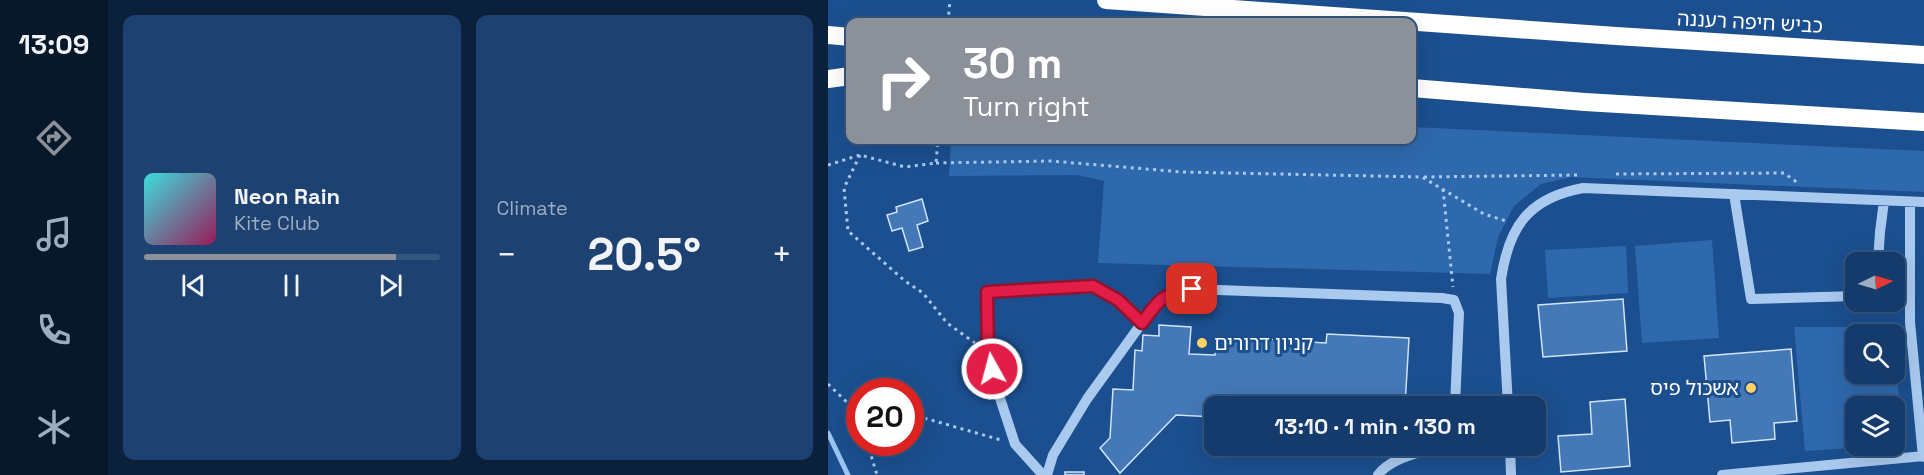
<!DOCTYPE html>
<html lang="en">
<head>
<meta charset="utf-8">
<style>
  body { margin:0; font-family:"Space Grotesk","Noto Sans Hebrew",sans-serif; background:#1d4271; color:#f1f3f6; height:100vh; display:flex; flex-direction:column; font-size:22px; white-space:nowrap }
  * { box-sizing:border-box; margin:0 }
  p { font-size:20px; color:#9dadc1 }
  .icon { flex:none; width:33px; height:33px; fill:none; stroke:currentColor; stroke-width:2; stroke-linecap:round; stroke-linejoin:round }
  .map { position:relative; flex:1; overflow:hidden }
  .drawer { display:flex; flex-direction:column; gap:15px; padding:15px; background:#0b203b; width:720px }
  .drawer>* { flex:none }
  .hud { position:absolute; left:18px; top:18px; width:570px; height:126px; border-radius:12px; box-shadow:0 6px 24px #0002,0 0 0 2px #33557e; background:#8c9099; color:#fff; overflow:hidden }
  .needle { width:39px; rotate:85deg }
  .tools { position:absolute; left:1017px; top:252px; display:grid; gap:12px }
  .tools a { display:grid; place-items:center; width:60px; height:60px; border-radius:12px; background:#143b6b; box-shadow:0 6px 24px #0002,0 0 0 2px #33557e; font-size:30px }
  .speed { position:absolute; left:18px; top:378px; display:flex; gap:12px; font-size:30px; font-weight:700; text-align:center }
  .speed>* { display:grid; place-content:center; width:78px; height:78px; border-radius:50%; background:#143b6b; box-shadow:0 6px 24px #0002,0 0 0 2px #33557e; line-height:1 }
  .speed .limit { border:9px solid #d22; background:#fff; color:#111 }
  .pin { position:absolute; display:grid; place-items:center; width:51px; height:51px; color:#fff; margin:-26px; border-radius:12px; box-shadow:0 3px 9px #0006 }
  .me { position:absolute; width:66px; margin:-33px; rotate:353deg; stroke-linejoin:round; filter:drop-shadow(0 0 4px #0008) }
  .turn { display:flex; align-items:center; gap:21px; height:126px; padding:0 18px; font-size:27px }
  .turn .icon { width:78px; height:78px; stroke-width:2.5 }
  .turn b { display:block; font-size:42px; line-height:51px }
  .big { font-size:45px; font-weight:700; line-height:1.1 }
  .drawer .card { flex:1; display:flex; flex-direction:column; justify-content:center; gap:9px; min-width:0; padding:0 21px; border-radius:12px; background:#1d4271 }
  .song { display:flex; align-items:center; gap:18px }
  .cover { width:72px; height:72px; border-radius:9px; background:linear-gradient(135deg,hsl(180 70% 55%),hsl(330 70% 35%)) }
  .played { height:6px; border-radius:3px; background:linear-gradient(90deg,#8c9099 85%,#33557e 85%) }
  .keys { display:flex; justify-content:space-around; direction:ltr }
  .heat { display:flex; justify-content:space-between; align-items:center; font-size:33px; direction:ltr }
  .drawer .tiles { flex:1; display:grid; gap:15px; grid-template-columns:repeat(2,1fr) }
  .trip { position:absolute; left:376px; top:396px; width:342px; height:60px; border-radius:12px; background:#143b6b; box-shadow:0 6px 24px #0002,0 0 0 2px #33557e; font-weight:700; line-height:60px; text-align:center }
  main { display:flex; flex:1; min-height:0 }
  .tabs { display:flex; flex-direction:column; width:108px; justify-content:space-around; align-items:center; background:#08182b; color:#9dadc1 }
  .tabs .icon { width:42px; height:42px }
  .tabs .current { color:#8c9099 }
  .tabs b { font-size:27px; color:#f1f3f6 }
  .map>svg:first-child { display:block }
</style>
</head>
<body>
<main>
<nav class="tabs">
<b>13:09</b>
<svg class="icon current" aria-label="directions" viewBox="0 0 24 24"><path d="M12 3l9 9-9 9-9-9zM9 14v-3h6M13 9l2 2-2 2"/></svg>
<svg class="icon" aria-label="music" viewBox="0 0 24 24"><path d="M9 18V5l10-2v13"/><circle cx="6" cy="18" r="3"/><circle cx="16" cy="16" r="3"/></svg>
<svg class="icon" aria-label="phone" viewBox="0 0 24 24"><path d="M5 4h4l2 5-3 2q2 4 5 5l2-3 5 2v4C11 20 4 13 5 4z"/></svg>
<svg class="icon" aria-label="climate" viewBox="0 0 24 24"><path d="M12 3v18M4 7l16 10M4 17L20 7"/></svg>
</nav>
<section class="drawer">
<div class="tiles">
<div class="card">
<div class="song"><i class="cover"></i><div><b>Neon Rain</b><p>Kite Club</p></div></div>
<div class="played"></div>
<div class="keys"><svg class="icon" aria-label="previous" viewBox="0 0 24 24"><path d="M18 5L8 12l10 7zM5 5v14"/></svg><svg class="icon" aria-label="pause" viewBox="0 0 24 24"><path d="M8 5v14M16 5v14"/></svg><svg class="icon" aria-label="next" viewBox="0 0 24 24"><path d="M6 5l10 7-10 7zM19 5v14"/></svg></div>
</div>
<div class="card"><p>Climate</p>
<div class="heat"><a>−</a><b class="big">20.5°</b><a>+</a></div>
</div>
</div>
</section>
<div class="map">
<svg width="1096" height="475" viewBox="0 0 1096 475">
  <rect width="100%" height="100%" fill="#1b4f8f"/>
  <path fill="#2e69ad" d="M584,127L1096,151V192L743,177L713,184L686,206L670,237L662,274L270,263L276,181L249,175L121,176L123,140H584Z
    M884,240L891,338L814,343L807,246Z
    M798,246L800,293L720,298L717,250Z
    M966,327H1063L1064,334H1028V374H1066L1067,356L1076,444L1067,445L1066,406H1028V446H1056L977,451Z"/>
  <g fill="none" stroke-linecap="round" stroke-linejoin="round">
    <path stroke="#9cc4f0" stroke-width="5" d="M0,433L20,475"/>
  </g>
  <path fill="#4478b7" stroke="#cfe3fa" stroke-width="1.5" d="M94,199L100,221L89,225L95,247L81,251L74,228L64,231L59,215L69,212L68,207Z
    M795,299L799,351L715,357L710,305Z
    M331,325L363,327L361,354L387,355L388,336L498,343L499,334L581,338L577,406H387V417L348,415L292,473L272,448L282,438L285,389L305,390L307,350L314,351L315,335L331,336Z
    M963,349L969,421L946,423L947,439L904,443L902,420L882,422L876,356Z
    M797,399L802,466L733,472L730,436L764,434L762,402Z
    M237,472H256V475H237Z"/>
  <g fill="none" stroke-linecap="round" stroke-linejoin="round">
    <path stroke="#a9c9ee" stroke-width="3" stroke-dasharray="3 4.5" stroke-linecap="butt" d="M120,22L122,0
      M32,155L16,188L20,231L77,281L95,293L119,323L147,343
      M108,163L223,161L354,172L594,177L656,214L678,221
      M0,165L32,155L77,167L108,163L110,140
      M788,174L956,173L970,183
      M596,177L749,175
      M615,189L625,287
      M0,384L29,412L32,419
      M82,414L173,440
      M39,442L49,475"/>
    <path stroke="#a9c9ee" stroke-width="10" d="M906,194L923,299L1028,296
      M1082,202V322L1095,457
      M1050,262L1052,232L1056,201
      M627,399L679,400
      M680,406L673,279C681,227 700,198 755,188L1096,202
      M682,446L683,475
      M215,475L187,444L168,386L160,352L159,292L265,286L290,300L314,323
      M219,475L225,455L259,399L329,302L343,293L364,289L614,298L626,300L631,313L627,406
      M550,475C562,458 592,453 610,446
      M894,475L1096,456"/>
    <path stroke="#fff" stroke-width="18" d="M278,0L788,36L1096,55
      M0,35L22,37
      M0,79L22,76
      M584,88L757,102L1096,122"/>
  </g>
  <g fill="none" stroke-linecap="round" stroke-linejoin="round">
    <g stroke="#92132f" stroke-width="15">
      <path id="route" d="M164,369L160,352L159,292L265,286L290,300L314,323C331,299 335,294 364,289"/>
    </g>
    <use href="#route" stroke="#e11d48" stroke-width="10"/>
  </g>
  <g fill="#ffd166" stroke="#1b4f8f" stroke-width="2">
    <circle cx="374" cy="343" r="6"/>
    <circle cx="923" cy="388" r="6"/>
  </g>
  <g text-anchor="middle" dominant-baseline="central" stroke-width="6" stroke-linejoin="round" paint-order="stroke">
    <g font-size="20" fill="#fff" stroke="#1b4f8f">
      <text transform="translate(922 22) rotate(3)">כביש חיפה רעננה</text>
    </g>
    <g font-size="20" fill="#fff" stroke="#1b4f8f" text-anchor="start">
      <text x="386" y="343">קניון דרורים</text>
      <text x="911" y="388" text-anchor="end">אשכול פיס</text>
    </g>
  </g>
</svg>
<div class="tools">
<a><svg class="needle" viewBox="-14 -14 28 28"><path d="M0-13l5 13h-10z" fill="#e53935"/><path d="M0 13l5-13h-10z" fill="#9dadc1"/></svg></a>
<a><svg class="icon" aria-label="search" viewBox="0 0 24 24"><circle cx="10" cy="10" r="6"/><path d="M15 15l6 6"/></svg></a>
<a><svg class="icon" aria-label="layers" viewBox="0 0 24 24"><path d="M12 4l9 5-9 5-9-5zM3 14l9 5 9-5"/></svg></a>
</div>
<div class="speed"><div class="limit">20</div></div>
<div class="pin" style="left:364px;top:289px;background:#d93025"><svg class="icon" aria-label="arrive" viewBox="0 0 24 24"><path d="M6 21V4h12l-3 4 3 4H6"/></svg></div>
<svg class="me" style="left:164px;top:369px" viewBox="-20 -20 40 40"><circle r="17" fill="#e11d48" stroke="#fff" stroke-width="3"/><path d="M0-11L8 9 0 5-8 9z" fill="#fff"/></svg>
<div class="trip">13:10 · 1 min · 130 m</div>
<div class="hud">
<div class="turn"><svg class="icon" aria-label="right" viewBox="0 0 24 24"><path d="M7 20v-9h11M14 6l5 5-5 5"/></svg><div><b>30 m</b>Turn right</div></div>
</div>
</div>
</main>
</body>
</html>
